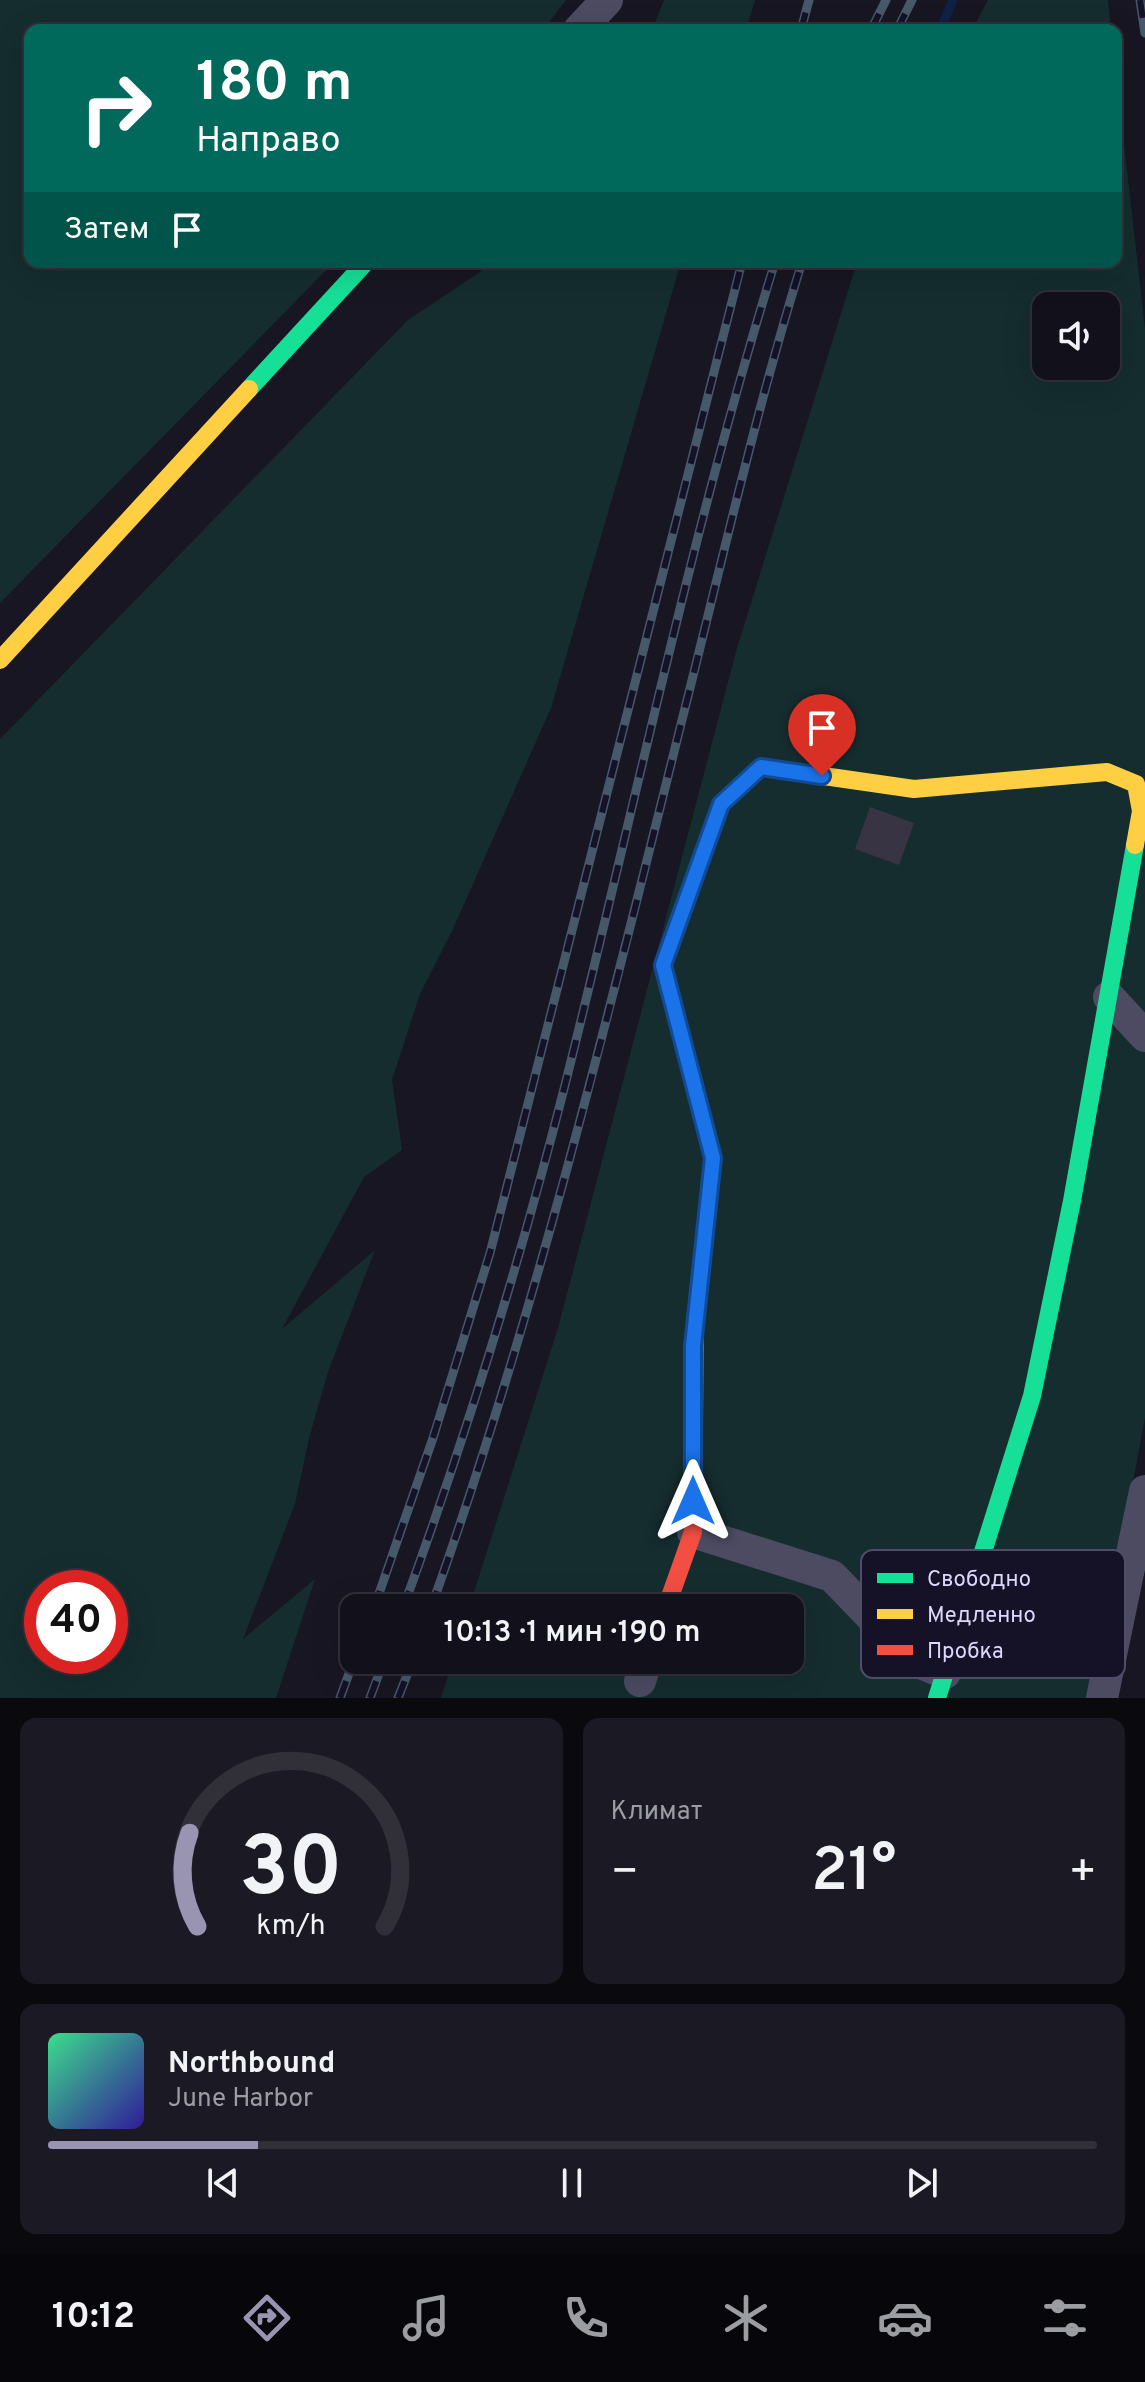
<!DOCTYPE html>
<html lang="ru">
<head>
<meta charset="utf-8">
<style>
  body { margin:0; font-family:Overpass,sans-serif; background:#1b1923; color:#f1f3f6; height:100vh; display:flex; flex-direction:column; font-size:30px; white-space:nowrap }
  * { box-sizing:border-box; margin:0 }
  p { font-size:26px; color:#9c9da2 }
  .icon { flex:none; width:44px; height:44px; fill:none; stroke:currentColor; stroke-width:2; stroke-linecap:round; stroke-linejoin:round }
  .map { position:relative; height:1698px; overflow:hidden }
  .side { display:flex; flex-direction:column; gap:20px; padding:20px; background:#0a090e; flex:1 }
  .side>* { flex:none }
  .hud { position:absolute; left:24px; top:24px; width:1098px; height:244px; border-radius:16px; box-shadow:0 8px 32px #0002,0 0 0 2px #313039; background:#00695c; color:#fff; overflow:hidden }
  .buttons { position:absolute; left:1032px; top:292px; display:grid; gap:16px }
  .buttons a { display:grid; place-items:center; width:88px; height:88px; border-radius:16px; background:#12101a; box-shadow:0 8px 32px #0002,0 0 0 2px #313039; font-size:40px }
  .speed { position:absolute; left:24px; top:1570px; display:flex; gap:16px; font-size:40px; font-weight:700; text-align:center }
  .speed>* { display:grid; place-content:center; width:104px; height:104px; border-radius:50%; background:#12101a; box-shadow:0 8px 32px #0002,0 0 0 2px #313039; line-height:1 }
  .speed .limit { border:12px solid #d22; background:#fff; color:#111 }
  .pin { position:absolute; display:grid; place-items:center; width:68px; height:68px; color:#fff; margin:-82px -34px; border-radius:50% 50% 50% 0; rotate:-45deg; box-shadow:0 0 8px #0007 }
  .pin .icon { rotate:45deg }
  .me { position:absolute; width:88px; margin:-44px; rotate:0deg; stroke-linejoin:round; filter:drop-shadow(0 0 6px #0008) }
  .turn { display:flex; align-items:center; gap:28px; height:168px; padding:0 40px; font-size:36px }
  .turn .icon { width:104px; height:104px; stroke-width:2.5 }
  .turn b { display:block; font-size:56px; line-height:68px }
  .then { display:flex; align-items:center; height:76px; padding:0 40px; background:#0003; gap:16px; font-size:30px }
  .big { font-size:60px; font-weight:600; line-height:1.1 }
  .side .card { flex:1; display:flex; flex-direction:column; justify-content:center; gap:12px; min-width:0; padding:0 28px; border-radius:16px; background:#1b1923 }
  .side .dial { align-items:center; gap:0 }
  .dial svg { height:208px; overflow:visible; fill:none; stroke:#313039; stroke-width:7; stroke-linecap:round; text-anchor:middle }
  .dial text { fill:#f1f3f6; stroke:none }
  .song { display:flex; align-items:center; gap:24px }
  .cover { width:96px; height:96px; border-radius:12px; background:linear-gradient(135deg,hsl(150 70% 55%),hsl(250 70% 35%)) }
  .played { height:8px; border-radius:4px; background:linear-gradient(90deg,#9994b1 20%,#313039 20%) }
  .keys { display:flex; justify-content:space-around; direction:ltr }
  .heat { display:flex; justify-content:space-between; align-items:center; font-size:44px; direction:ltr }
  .side .tiles { flex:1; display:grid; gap:20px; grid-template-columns:1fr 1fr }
  .card:last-child { grid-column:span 2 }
  .trip { position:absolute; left:340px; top:1594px; width:464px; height:80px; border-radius:16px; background:#12101a; box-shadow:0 8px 32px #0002,0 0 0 2px #313039; font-weight:600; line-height:80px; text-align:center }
  .tab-bar { display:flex; height:128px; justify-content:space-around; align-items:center; background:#07060a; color:#9c9da2 }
  .tab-bar .icon { width:56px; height:56px }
  .tab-bar .on { color:#9994b1 }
  .tab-bar b { font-size:36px; color:#f1f3f6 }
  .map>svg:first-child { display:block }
</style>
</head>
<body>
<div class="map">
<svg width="1145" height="1698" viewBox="0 0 1145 1698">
  <rect width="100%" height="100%" fill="#181622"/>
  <path fill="#152d2f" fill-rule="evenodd" d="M0,0H566L543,30H30V262H334L0,603Z
    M664,0H755L746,30H652Z
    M988,0H1108L1111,30H972Z
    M1116,73L1145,329V1418L1092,1698H441L453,1660H790V1608H469L558,1328L737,648L857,262H1116ZM1046,306H1106V366H1046Z
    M495,262H681L551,708L453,929L420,994L392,1080L402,1150L364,1177L282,1329L375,1250L328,1372L309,1438L295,1504L243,1639L315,1579L276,1698H0V739L408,320ZM110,1588V1656H42V1588Z"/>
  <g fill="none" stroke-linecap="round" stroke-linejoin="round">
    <path stroke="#0f2145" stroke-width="9" d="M940,30L953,0"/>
  </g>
  <path fill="#383444" d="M870,807L914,823L899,865L855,849Z"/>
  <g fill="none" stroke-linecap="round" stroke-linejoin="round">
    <path stroke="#4d4b62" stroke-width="32" d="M579,30L607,0
      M1109,997L1145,1036
      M693,1532L832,1576L913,1660L945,1673
      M640,1681L647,1660
      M1102,1698L1145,1491"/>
    <path stroke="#16e098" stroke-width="18" d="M249,389L366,262
      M695,1323L713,1158L663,965L712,829
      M937,1698L1032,1396L1072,1201L1135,845"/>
    <path stroke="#ffcf43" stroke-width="18" d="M0,660L249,389
      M712,829L721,804L761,767L914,789L1107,772L1136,784L1141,811L1135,845"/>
    <path stroke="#f24e42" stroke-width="18" d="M666,1608L693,1532L695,1323"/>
    <g stroke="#46596b" stroke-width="9">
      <path id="rail" d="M1140,0L1145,33
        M801,30L809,0
        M871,30L886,0
        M897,30L912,0
        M374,1608L433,1438L490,1253L742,262
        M403,1608C466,1437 520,1262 565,1085C634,810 691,533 775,262
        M431,1608C534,1319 607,1021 681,724C720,570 755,414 802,262
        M340,1698L354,1660
        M370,1698L384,1660
        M398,1698L413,1660"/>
    </g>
    <use href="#rail" stroke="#151127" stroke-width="6" stroke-dasharray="18" stroke-linecap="butt"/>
  </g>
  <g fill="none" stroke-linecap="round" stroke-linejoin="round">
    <g stroke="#114b97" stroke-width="20">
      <path id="route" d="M693,1501V1346L713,1158L663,965L721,804L761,767L822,776"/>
    </g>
    <use href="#route" stroke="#1a73e8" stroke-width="14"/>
  </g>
  <rect x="861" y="1550" width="264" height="128" rx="12" fill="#151127" stroke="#514d68" stroke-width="2"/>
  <rect x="877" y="1573" width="36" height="10" fill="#16e098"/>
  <rect x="877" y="1609" width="36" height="10" fill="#ffcf43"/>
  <rect x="877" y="1645" width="36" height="10" fill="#f24e42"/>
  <g font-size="22" fill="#ded8fe">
    <text x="927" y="1586">Свободно</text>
    <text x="927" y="1622">Медленно</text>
    <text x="927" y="1658">Пробка</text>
  </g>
</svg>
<div class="buttons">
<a><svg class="icon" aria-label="sound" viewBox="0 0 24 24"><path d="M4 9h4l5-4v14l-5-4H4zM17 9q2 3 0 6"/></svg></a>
</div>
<div class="speed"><div class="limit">40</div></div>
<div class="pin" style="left:822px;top:776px;background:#d93025"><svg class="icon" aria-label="arrive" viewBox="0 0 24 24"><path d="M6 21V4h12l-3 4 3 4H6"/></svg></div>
<svg class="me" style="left:693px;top:1501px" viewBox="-20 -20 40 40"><path d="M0-17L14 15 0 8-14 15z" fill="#1a73e8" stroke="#fff" stroke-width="4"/></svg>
<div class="trip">10:13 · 1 мин · 190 m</div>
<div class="hud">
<div class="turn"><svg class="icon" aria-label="right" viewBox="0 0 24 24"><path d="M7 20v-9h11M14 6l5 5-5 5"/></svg><div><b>180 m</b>Направо</div></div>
<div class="then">Затем<svg class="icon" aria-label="arrive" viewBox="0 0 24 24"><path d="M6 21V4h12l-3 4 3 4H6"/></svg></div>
</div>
</div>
<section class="side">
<div class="tiles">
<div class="card dial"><svg viewBox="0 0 100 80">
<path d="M14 69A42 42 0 1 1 86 69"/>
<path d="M14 69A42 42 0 0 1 11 33" stroke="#9994b1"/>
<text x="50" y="56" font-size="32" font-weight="700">30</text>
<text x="50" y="72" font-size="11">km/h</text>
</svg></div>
<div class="card"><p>Климат</p>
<div class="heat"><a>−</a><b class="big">21°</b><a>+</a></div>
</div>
<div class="card">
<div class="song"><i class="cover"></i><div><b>Northbound</b><p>June Harbor</p></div></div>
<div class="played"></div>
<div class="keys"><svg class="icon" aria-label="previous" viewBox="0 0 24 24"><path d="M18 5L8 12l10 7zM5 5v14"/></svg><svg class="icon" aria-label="pause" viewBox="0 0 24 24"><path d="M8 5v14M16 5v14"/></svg><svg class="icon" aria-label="next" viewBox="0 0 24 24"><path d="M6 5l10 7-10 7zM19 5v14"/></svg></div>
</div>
</div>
</section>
<nav class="tab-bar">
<b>10:12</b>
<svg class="icon on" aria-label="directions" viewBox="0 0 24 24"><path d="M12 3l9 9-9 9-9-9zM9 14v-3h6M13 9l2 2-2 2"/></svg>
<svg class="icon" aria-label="music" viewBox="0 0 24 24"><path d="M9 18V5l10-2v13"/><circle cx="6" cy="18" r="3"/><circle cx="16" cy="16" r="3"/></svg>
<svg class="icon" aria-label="phone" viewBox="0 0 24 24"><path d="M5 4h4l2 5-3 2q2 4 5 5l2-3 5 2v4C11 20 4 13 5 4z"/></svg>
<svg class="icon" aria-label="climate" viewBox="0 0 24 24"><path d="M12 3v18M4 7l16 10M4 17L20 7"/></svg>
<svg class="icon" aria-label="car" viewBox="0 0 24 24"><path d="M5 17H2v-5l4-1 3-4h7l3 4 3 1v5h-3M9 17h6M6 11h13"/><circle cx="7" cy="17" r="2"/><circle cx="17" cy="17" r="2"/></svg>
<svg class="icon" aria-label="filters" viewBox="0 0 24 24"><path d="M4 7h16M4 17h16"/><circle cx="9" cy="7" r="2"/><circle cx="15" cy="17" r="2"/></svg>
</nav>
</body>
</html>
